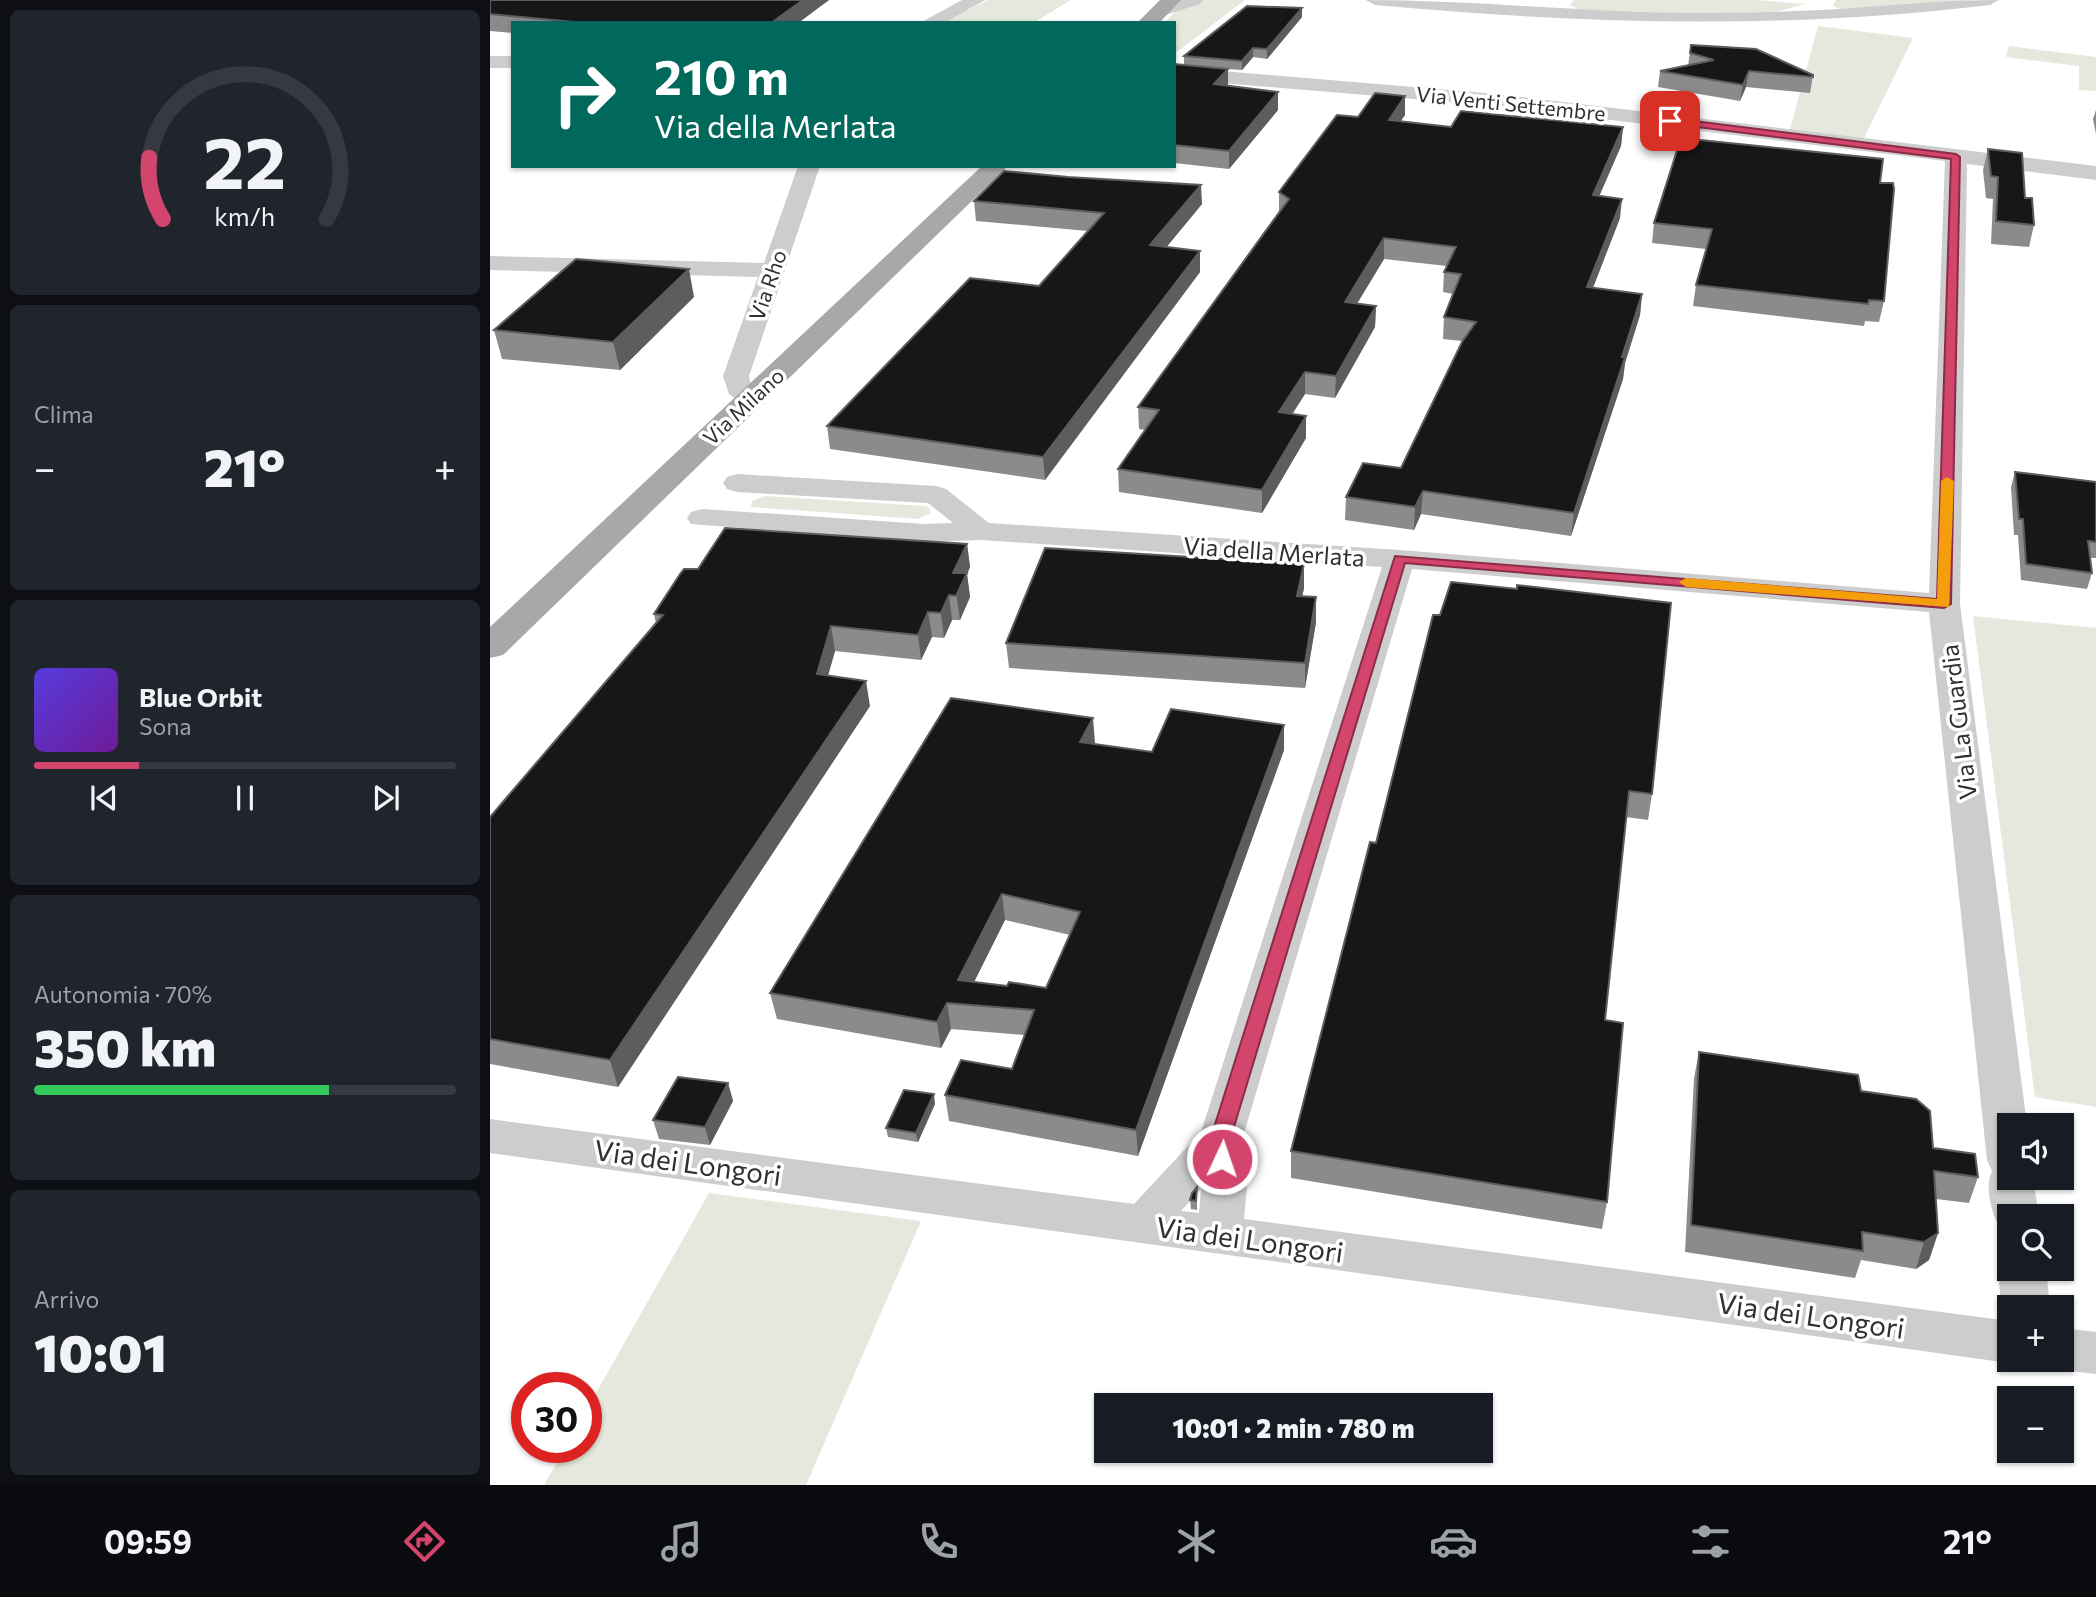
<!DOCTYPE html>
<html lang="it">
<head>
<meta charset="utf-8">
<style>
  body { margin:0; font-family:Commissioner,sans-serif; background:#20242c; color:#f1f3f6; height:100vh; display:flex; flex-direction:column; font-size:26px; white-space:nowrap }
  * { box-sizing:border-box; margin:0 }
  p { font-size:23px; color:#9ea1a6 }
  .icon { flex:none; width:38px; height:38px; fill:none; stroke:currentColor; stroke-width:2; stroke-linecap:round; stroke-linejoin:round }
  .map { position:relative; flex:1; overflow:hidden }
  .sheet { display:flex; flex-direction:column; gap:10px; padding:10px; background:#0d0f14; width:490px }
  .sheet>* { flex:none }
  .hud { position:absolute; left:21px; top:21px; width:665px; height:147px; border-radius:0px; box-shadow:0 2px 5px #0004; background:#00695c; color:#fff; overflow:hidden }
  .buttons { position:absolute; left:1507px; top:1113px; display:grid; gap:14px }
  .buttons a { display:grid; place-items:center; width:77px; height:77px; border-radius:0px; background:#171b24; box-shadow:0 2px 5px #0004; font-size:35px }
  .speed { position:absolute; left:21px; top:1372px; display:flex; gap:14px; font-size:35px; font-weight:700; text-align:center }
  .speed>* { display:grid; place-content:center; width:91px; height:91px; border-radius:50%; background:#171b24; box-shadow:0 2px 5px #0004; line-height:1 }
  .speed .limit { border:10px solid #d22; background:#fff; color:#111 }
  .pin { position:absolute; display:grid; place-items:center; width:60px; height:60px; color:#fff; margin:-30px; border-radius:14px; box-shadow:0 4px 10px #0006 }
  .me { position:absolute; width:77px; margin:-38px; rotate:3deg; stroke-linejoin:round; filter:drop-shadow(0 0 5px #0008) }
  .turn { display:flex; align-items:center; gap:24px; height:147px; padding:0 28px; font-size:32px }
  .turn .icon { width:91px; height:91px; stroke-width:2.5 }
  .turn b { display:block; font-size:49px; line-height:60px }
  .big { font-size:52px; font-weight:800; line-height:1.1 }
  .sheet .card { flex:1; display:flex; flex-direction:column; justify-content:center; gap:10px; min-width:0; padding:0 24px; border-radius:10px; background:#20242c }
  .sheet .dial { align-items:center; gap:0 }
  .dial svg { height:182px; overflow:visible; fill:none; stroke:#363941; stroke-width:7; stroke-linecap:round; text-anchor:middle }
  .dial text { fill:#f1f3f6; stroke:none }
  .song { display:flex; align-items:center; gap:21px }
  .cover { width:84px; height:84px; border-radius:10px; background:linear-gradient(135deg,hsl(250 70% 55%),hsl(280 70% 35%)) }
  .played { height:7px; border-radius:4px; background:linear-gradient(90deg,#d3456c 25%,#363941 25%) }
  .keys { display:flex; justify-content:space-around; direction:ltr }
  .heat { display:flex; justify-content:space-between; align-items:center; font-size:38px; direction:ltr }
  .charge { height:10px; border-radius:5px; background:linear-gradient(90deg,#34c759 70%,#363941 0) }
  .trip { position:absolute; left:604px; top:1393px; width:399px; height:70px; border-radius:0px; background:#171b24; box-shadow:0 2px 5px #0004; font-weight:800; line-height:70px; text-align:center }
  .tabs { display:flex; height:112px; justify-content:space-around; align-items:center; background:#090b0e; color:#9ea1a6 }
  .tabs .icon { width:49px; height:49px }
  .tabs .active { color:#d3456c }
  .tabs b { font-size:32px; color:#f1f3f6 }
  main { display:flex; flex:1; min-height:0 }
  .map>svg:first-child { display:block }
</style>
</head>
<body>
<main>
<section class="sheet">
<div class="card dial"><svg viewBox="0 0 100 80">
<path d="M14 69A42 42 0 1 1 86 69"/>
<path d="M14 69A42 42 0 0 1 8 42" stroke="#d3456c"/>
<text x="50" y="56" font-size="32" font-weight="700">22</text>
<text x="50" y="72" font-size="11">km/h</text>
</svg></div>
<div class="card"><p>Clima</p>
<div class="heat"><a>−</a><b class="big">21°</b><a>+</a></div>
</div>
<div class="card">
<div class="song"><i class="cover"></i><div><b>Blue Orbit</b><p>Sona</p></div></div>
<div class="played"></div>
<div class="keys"><svg class="icon" aria-label="previous" viewBox="0 0 24 24"><path d="M18 5L8 12l10 7zM5 5v14"/></svg><svg class="icon" aria-label="pause" viewBox="0 0 24 24"><path d="M8 5v14M16 5v14"/></svg><svg class="icon" aria-label="next" viewBox="0 0 24 24"><path d="M6 5l10 7-10 7zM19 5v14"/></svg></div>
</div>
<div class="card"><p>Autonomia · 70%</p><b class="big">350 km</b><div class="charge"></div></div>
<div class="card"><p>Arrivo</p><b class="big">10:01</b></div>
</section>
<div class="map">
<svg width="1606" height="1485" viewBox="0 0 1606 1485">
  <rect width="100%" height="100%" fill="#fff"/>
  <path fill="#e5e8dc" d="M498,0H581L543,23H451Z
    M713,0H755L684,54V23H674L688,9Z
    M1084,0H1267L1315,4L1276,15H1144L1088,9L1080,5Z
    M1346,0H1480L1355,11L1343,6Z
    M1328,26L1423,38L1373,140L1299,133Z
    M1519,46L1606,57V91L1589,90V66L1516,57Z
    M275,496L434,506L439,507L441,513L428,519L261,507L262,501Z
    M1483,616L1606,628V1107L1545,1097Z
    M219,1193L431,1221L316,1485H54L76,1447H96V1411Z"/>
  <g fill="none" stroke-linecap="round" stroke-linejoin="round">
    <path fill="#cdcdcd" fill-rule="evenodd" d="M472,0H495L454,23H430Z
      M687,0H713L710,4L669,17L660,12L663,8Z
      M876,0C983,0 1089,12 1195,13C1247,13 1298,12 1350,9C1403,5 1455,0 1509,0L1500,5C1291,30 1094,24 885,5Z
      M0,56H23V68H0Z
      M684,67L1007,94L1606,166V180L1477,164L1470,604L1537,1125H1519V1178H1543L1549,1216H1519V1232L1510,1229C1502,1214 1494,1187 1502,1171L1497,1160L1439,612L922,569L752,1140L758,1178L754,1219L1519,1321C1509,1300 1505,1276 1515,1255L1519,1254V1269H1556L1560,1307H1519V1360H1528L1519,1363L0,1153V1119L644,1204L711,1132L892,567L491,540L434,542L201,524L197,518L201,512L212,509L434,524L463,523L438,503L247,492L237,489L233,483L237,477L247,474L446,486L456,489L499,523L910,550L1439,593L1455,161L1007,106L684,79ZM711,1189L709,1213L691,1211Z
      M308,166H330L259,376L261,385L275,398L272,404L262,406L252,404L239,394L233,376L268,277L0,270V256L274,263Z
      M1572,1328L1606,1332V1374L1572,1370L1555,1364L1553,1360H1572Z"/>
    <path fill="#a8a8a8" fill-rule="evenodd" d="M670,0H691L669,23H647Z
      M492,166H518L13,655L0,658V627Z"/>
  </g>
  <path fill="#8b8b8b" fill-rule="evenodd" d="M0,0H339L308,23H23V33L0,31Z
    M812,8V17L777,59L763,57L752,70L738,69V86L788,92V110L739,169L684,163V64L694,65V56Z
    M1201,45L1323,75L1320,93L1256,87L1250,101L1168,87L1170,71L1198,66Z
    M1606,110V134L1603,119Z
    M915,115L910,121L961,127H1133L1131,146L1109,196L1130,218L1103,288L1152,294L1150,315L1135,363L1133,379L1081,536L931,514L924,530L855,520L856,497L911,468L972,341L953,339L954,317L963,294L953,292L954,272L957,266L894,259L867,304L886,306L885,327L845,398L815,394L802,414L816,438L772,513L629,492L628,469L655,430L649,429L648,407L789,211V192L868,117Z
    M1498,149L1535,198L1544,225L1539,247L1501,244L1503,199L1496,198L1493,170Z
    M1390,183L1394,301L1389,322L1375,321L1374,326L1203,306L1206,285L1216,249L1162,243L1164,223Z
    M484,201L712,204L676,247L710,251V272L555,480L340,449L337,426L549,286L598,231L486,221Z
    M204,297L130,370L12,359L4,330Z
    M1525,472L1606,482V558H1600L1602,573L1597,589L1531,580L1528,535H1524L1521,487Z
    M477,544L480,567L477,574L480,597L470,620H462L454,638L442,637L431,660L345,651L338,676L380,706L128,1087L0,1064V817L166,623L164,614L208,569Z
    M814,588L812,597L826,622L815,688L519,668L516,643Z
    M950,615L1162,794L1158,820L1136,817L1115,1020L1117,1202L1112,1229L801,1178V1151L886,843Z
    M605,743L604,744L662,752L794,750L648,1156L459,1121L455,1095L522,1069L535,1035L461,1029L451,1048L287,1019L280,993ZM515,920L580,935L556,988L517,986L484,982Z
    M1209,1052L1371,1091L1443,1148L1488,1177L1479,1203L1446,1199L1448,1233L1439,1260L1426,1269L1371,1260L1365,1278L1195,1252L1204,1078Z
    M238,1083L243,1101L220,1145L169,1139L163,1120Z
    M445,1104L428,1142L398,1137L396,1128Z
    M707,1187V1210L701,1209L700,1200Z"/>
  <path fill="#5d5d5d" d="M313,0H339L308,23H281Z
    M812,8V17L777,59V49Z
    M763,48V57L752,70V61Z
    M738,69V86L724,84Z
    M1259,71L1256,87L1250,101L1253,85Z
    M788,92V110L739,169V151Z
    M915,96V115L899,139V120Z
    M1133,127L1131,146L1101,215L1103,195Z
    M711,185L712,204L661,266L660,245Z
    M1132,199L1130,218L1095,308L1097,287Z
    M894,238V259L855,323V302Z
    M710,251V272L555,480L553,457Z
    M199,269L204,297L130,370L123,342Z
    M1152,294L1150,315L1135,363L1133,379L1081,536L1084,513Z
    M886,306L885,327L845,398L846,376Z
    M815,372V394L789,435V412Z
    M816,416V438L772,513V490Z
    M933,491L931,514L924,530L925,507Z
    M477,544L480,567L477,574L480,597L470,620L463,573Z
    M814,564V588L807,621V596Z
    M459,595L462,620L454,638L451,613Z
    M826,597V622L815,688V663Z
    M438,612L442,637L431,660L428,635Z
    M341,626L345,651L331,699L327,674Z
    M376,681L380,706L128,1087L120,1060Z
    M603,718L605,743L592,767L590,742Z
    M794,725V750L648,1156L646,1130Z
    M512,894L515,920L473,1004L468,980Z
    M457,1003L461,1029L451,1048L447,1022Z
    M238,1083L243,1101L220,1145L215,1127Z
    M444,1094L445,1104L428,1142L426,1133Z
    M1448,1233L1439,1260L1426,1269L1434,1242Z"/>
  <path fill="#171717" stroke="#5d5d5d" stroke-width="2" fill-rule="evenodd" d="M0,0H313L281,23H95L0,14Z
    M757,6L812,8L777,49L763,48L752,61L694,56Z
    M1201,45L1266,49L1323,75V77L1259,71L1253,85L1170,71L1224,60L1200,53Z
    M684,64L738,69L724,84L788,92L739,151L684,145Z
    M885,93L915,96L899,120L961,127L971,111L1133,127L1103,195L1132,199L1097,287L1152,294L1132,357H1135L1084,513L933,491L925,507L856,497L873,463L911,468L972,342L986,322L954,317L971,274L954,272L966,247L894,238L855,302L886,306L846,376L815,372L789,412L816,416L772,490L628,469L669,410L648,407L799,199L789,192L847,115L868,117Z
    M1191,138L1393,159L1390,183H1403L1404,189L1394,301L1379,300L1378,304L1206,285L1222,229L1164,223Z
    M1498,149L1532,153L1535,198H1542L1544,225L1506,221L1508,177L1501,176Z
    M514,171L578,177L711,185L660,245L710,251L553,457L337,426L480,278L549,286L614,213L484,201Z
    M86,259L199,269L123,342L4,330Z
    M1525,472L1606,482V542L1598,541L1602,573L1536,564L1533,519H1529Z
    M235,528L477,544L463,573H477L466,596L459,595L451,613L438,612L428,635L341,626L327,674L376,681L120,1060L0,1039V817L173,615L164,614L190,574L194,569H208Z
    M555,548L814,564L807,596L826,597L815,663L516,643Z
    M961,582L1027,589V585L1181,603L1162,794L1139,791L1115,1020L1133,1023L1117,1202L801,1151L880,842L886,843L943,615H950Z
    M461,698L603,718L590,742L662,752L681,709L794,725L646,1130L455,1095L471,1060L522,1069L544,1010L457,1003L447,1022L280,993ZM512,894L590,912L556,988L519,982L517,986L468,980Z
    M1209,1052L1368,1075L1371,1091L1426,1099L1440,1111L1443,1148L1485,1154L1488,1177L1444,1171L1448,1233L1434,1242L1372,1232L1373,1251L1201,1225Z
    M188,1077L238,1083L215,1127L163,1120Z
    M414,1090L444,1094L426,1133L396,1128Z
    M707,1187L706,1201L700,1200L702,1193Z"/>
  <path fill="#d3456c" stroke="#892d46" stroke-width="2" d="M1180,118L1466,154L1470,157L1461,604L1454,608L915,563L740,1140L743,1159L740,1165L732,1167L725,1165L720,1140L905,556L1447,599L1461,159L1176,123L1175,121Z"/>
  <path fill="#f59e0b" d="M1457,477L1464,481L1459,607L1196,587L1189,582L1196,578L1447,599L1451,481Z"/>
  <g text-anchor="middle" dominant-baseline="central" stroke-width="7" stroke-linejoin="round" paint-order="stroke">
    <g font-size="21" fill="#303030" stroke="#fff">
      <text transform="translate(1021 103) rotate(6)">Via Venti Settembre</text>
      <text transform="translate(277 285) rotate(-71)">Via Rho</text>
      <text transform="translate(253 406) rotate(-43)">Via Milano</text>
    </g>
    <g font-size="24" fill="#303030" stroke="#fff">
      <text transform="translate(784 551) rotate(4)">Via della Merlata</text>
      <text transform="translate(1468 722) rotate(-97)">Via La Guardia</text>
    </g>
    <g font-size="28" fill="#303030" stroke="#fff">
      <text transform="translate(198 1162) rotate(8)">Via dei Longori</text>
      <text transform="translate(760 1239) rotate(8)">Via dei Longori</text>
      <text transform="translate(1321 1315) rotate(8)">Via dei Longori</text>
    </g>
  </g>
</svg>
<div class="buttons">
<a><svg class="icon" aria-label="sound" viewBox="0 0 24 24"><path d="M4 9h4l5-4v14l-5-4H4zM17 9q2 3 0 6"/></svg></a>
<a><svg class="icon" aria-label="search" viewBox="0 0 24 24"><circle cx="10" cy="10" r="6"/><path d="M15 15l6 6"/></svg></a>
<a>+</a>
<a>−</a>
</div>
<div class="speed"><div class="limit">30</div></div>
<div class="pin" style="left:1180px;top:121px;background:#d93025"><svg class="icon" aria-label="arrive" viewBox="0 0 24 24"><path d="M6 21V4h12l-3 4 3 4H6"/></svg></div>
<svg class="me" style="left:732px;top:1159px" viewBox="-20 -20 40 40"><circle r="17" fill="#d3456c" stroke="#fff" stroke-width="3"/><path d="M0-11L8 9 0 5-8 9z" fill="#fff"/></svg>
<div class="trip">10:01 · 2 min · 780 m</div>
<div class="hud">
<div class="turn"><svg class="icon" aria-label="right" viewBox="0 0 24 24"><path d="M7 20v-9h11M14 6l5 5-5 5"/></svg><div><b>210 m</b>Via della Merlata</div></div>
</div>
</div>
</main>
<nav class="tabs">
<b>09:59</b>
<svg class="icon active" aria-label="directions" viewBox="0 0 24 24"><path d="M12 3l9 9-9 9-9-9zM9 14v-3h6M13 9l2 2-2 2"/></svg>
<svg class="icon" aria-label="music" viewBox="0 0 24 24"><path d="M9 18V5l10-2v13"/><circle cx="6" cy="18" r="3"/><circle cx="16" cy="16" r="3"/></svg>
<svg class="icon" aria-label="phone" viewBox="0 0 24 24"><path d="M5 4h4l2 5-3 2q2 4 5 5l2-3 5 2v4C11 20 4 13 5 4z"/></svg>
<svg class="icon" aria-label="climate" viewBox="0 0 24 24"><path d="M12 3v18M4 7l16 10M4 17L20 7"/></svg>
<svg class="icon" aria-label="car" viewBox="0 0 24 24"><path d="M5 17H2v-5l4-1 3-4h7l3 4 3 1v5h-3M9 17h6M6 11h13"/><circle cx="7" cy="17" r="2"/><circle cx="17" cy="17" r="2"/></svg>
<svg class="icon" aria-label="filters" viewBox="0 0 24 24"><path d="M4 7h16M4 17h16"/><circle cx="9" cy="7" r="2"/><circle cx="15" cy="17" r="2"/></svg>
<b>21°</b>
</nav>
</body>
</html>
